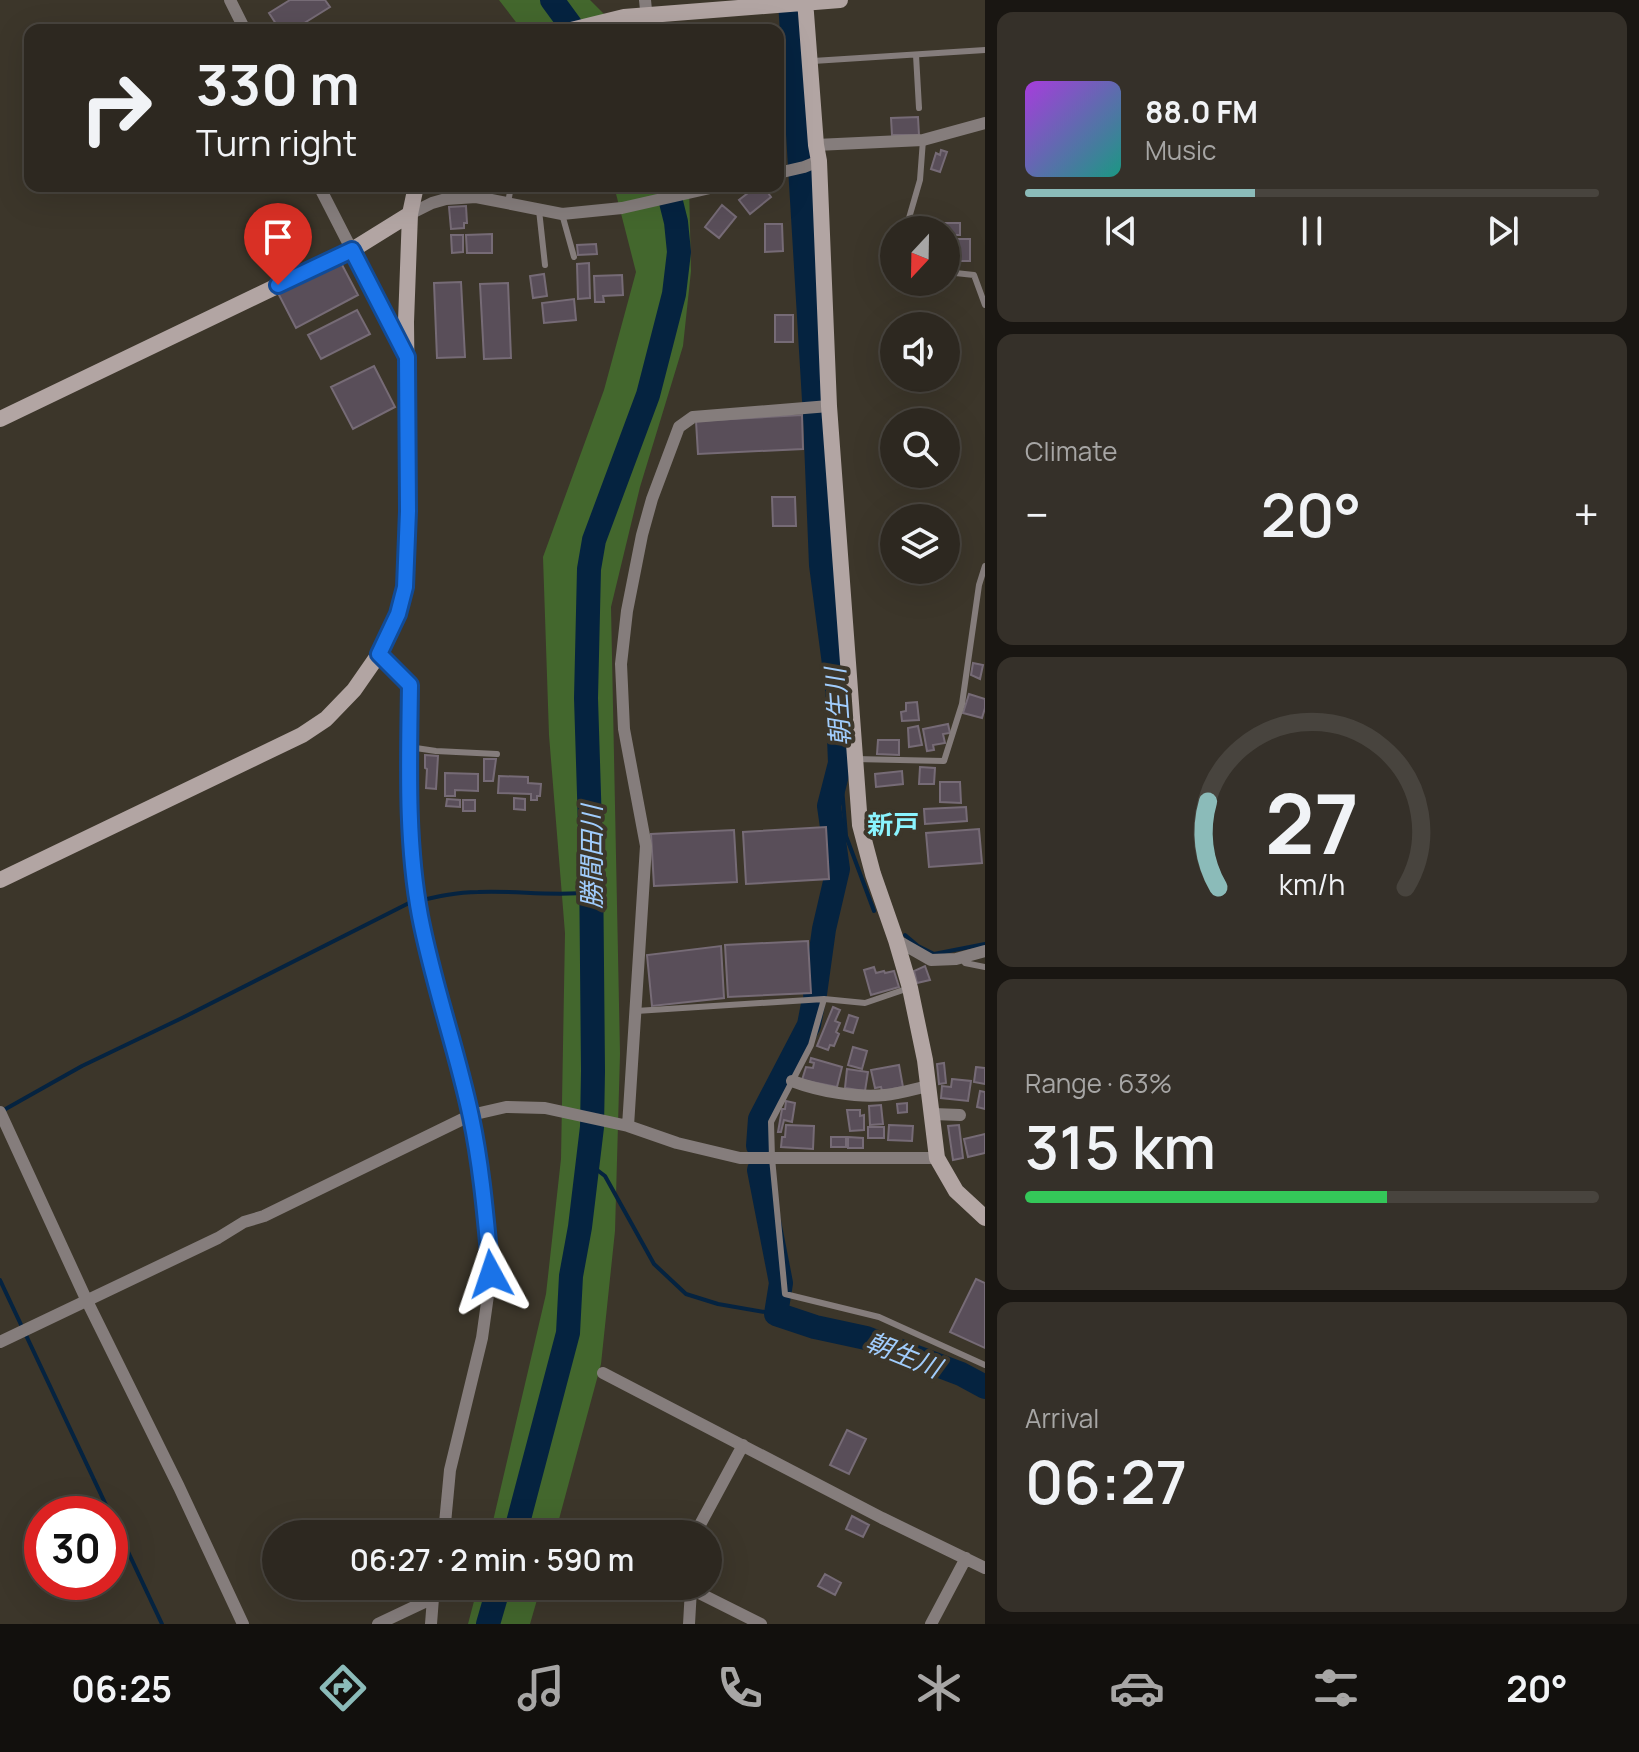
<!DOCTYPE html>
<html lang="en">
<head>
<meta charset="utf-8">
<style>
  body { margin:0; font-family:Manrope,"Noto Sans JP",sans-serif; background:#353029; color:#f1f3f6; height:100vh; display:flex; flex-direction:column; font-size:30px; white-space:nowrap }
  * { box-sizing:border-box; margin:0 }
  p { font-size:26px; color:#a7a6a5 }
  .icon { flex:none; width:44px; height:44px; fill:none; stroke:currentColor; stroke-width:2; stroke-linecap:round; stroke-linejoin:round }
  .map { position:relative; flex:1; overflow:hidden }
  .drawer { display:flex; flex-direction:column; gap:12px; padding:12px; background:#191612; width:654px }
  .drawer>* { flex:none }
  .guide { position:absolute; left:24px; top:24px; width:760px; height:168px; border-radius:16px; box-shadow:0 8px 32px #0002,0 0 0 2px #48443e; background:#2d2820; color:#f1f3f6; overflow:hidden }
  .needle { width:52px; rotate:202deg }
  .buttons { position:absolute; left:880px; top:216px; display:grid; gap:16px }
  .buttons a { display:grid; place-items:center; width:80px; height:80px; border-radius:50%; background:#2d2820; box-shadow:0 8px 32px #0002,0 0 0 2px #48443e; font-size:40px }
  .speed { position:absolute; left:24px; top:1496px; display:flex; gap:16px; font-size:40px; font-weight:700; text-align:center }
  .speed>* { display:grid; place-content:center; width:104px; height:104px; border-radius:50%; background:#2d2820; box-shadow:0 8px 32px #0002,0 0 0 2px #48443e; line-height:1 }
  .speed .limit { border:12px solid #d22; background:#fff; color:#111 }
  .pin { position:absolute; display:grid; place-items:center; width:68px; height:68px; color:#fff; margin:-82px -34px; border-radius:50% 50% 50% 0; rotate:-45deg; box-shadow:0 0 8px #0007 }
  .pin .icon { rotate:45deg }
  .me { position:absolute; width:88px; margin:-44px; rotate:355deg; stroke-linejoin:round; filter:drop-shadow(0 0 6px #0008) }
  .turn { display:flex; align-items:center; gap:28px; height:168px; padding:0 40px; font-size:36px }
  .turn .icon { width:104px; height:104px; stroke-width:2.5 }
  .turn b { display:block; font-size:56px; line-height:68px }
  .big { font-size:60px; font-weight:600; line-height:1.1 }
  .drawer .widget { flex:1; display:flex; flex-direction:column; justify-content:center; gap:12px; min-width:0; padding:0 28px; border-radius:16px; background:#353029 }
  .drawer .dial { align-items:center; gap:0 }
  .dial svg { height:208px; overflow:visible; fill:none; stroke:#48443e; stroke-width:7; stroke-linecap:round; text-anchor:middle }
  .dial text { fill:#f1f3f6; stroke:none }
  .song { display:flex; align-items:center; gap:24px }
  .cover { width:96px; height:96px; border-radius:12px; background:linear-gradient(135deg,hsl(280 70% 55%),hsl(170 70% 35%)) }
  .played { height:8px; border-radius:4px; background:linear-gradient(90deg,#8bbbb9 40%,#48443e 40%) }
  .keys { display:flex; justify-content:space-around; direction:ltr }
  .heat { display:flex; justify-content:space-between; align-items:center; font-size:44px; direction:ltr }
  .charge { height:12px; border-radius:6px; background:linear-gradient(90deg,#34c759 63%,#48443e 0) }
  .trip { position:absolute; left:262px; top:1520px; width:460px; height:80px; border-radius:40px; background:#2d2820; box-shadow:0 8px 32px #0002,0 0 0 2px #48443e; font-weight:600; line-height:80px; text-align:center }
  .menu { display:flex; height:128px; justify-content:space-around; align-items:center; background:#12100d; color:#a7a6a5 }
  .menu .icon { width:56px; height:56px }
  .menu .selected { color:#8bbbb9 }
  .menu b { font-size:36px; color:#f1f3f6 }
  main { display:flex; flex:1; min-height:0 }
  .map>svg:first-child { display:block }
</style>
</head>
<body>
<main>
<div class="map">
<svg width="985" height="1624" viewBox="0 0 985 1624">
  <rect width="100%" height="100%" fill="#3c362a"/>
  <path fill="#43672d" d="M499,0H590L620,30H522Z
    M614,186H689L691,271L683,346L640,487L611,607L620,1054L615,1231L601,1364L555,1534H490L546,1294L561,1159L565,933L549,735L543,557L604,390L636,272Z
    M478,1586H541L530,1624H468Z"/>
  <g fill="none" stroke-linecap="round" stroke-linejoin="round">
    <path stroke="#052340" stroke-width="4" d="M840,763L846,836L874,911
      M905,935L918,946L934,954L985,944
      M2,1111L82,1066L182,1018L409,903C431,898 454,892 478,892C515,890 554,897 592,892
      M588,1163L605,1176L654,1264L686,1294L718,1304L776,1314
      M0,1280L162,1624"/>
    <path stroke="#052340" stroke-width="24" d="M552,0L574,30
      M790,0L814,400
      M815,994L824,929L838,869L829,806L840,763L837,687L821,565L815,417
      M758,1146L760,1119L809,1025L813,1004
      M759,1170L781,1283L776,1314L815,1327L866,1338L961,1374L985,1387
      M515,1534L568,1333L571,1276L580,1227L592,1127L593,1071L591,858L586,698L589,569L594,540L648,395L674,294L679,252L676,222L667,186
      M488,1624L499,1586"/>
  </g>
  <path fill="#594e59" stroke="#766b76" stroke-width="2" d="M290,0H325L330,7L293,30H280L269,13Z
    M918,117L919,135H892L891,118Z
    M941,150L947,152L940,172L931,169L936,153L940,155Z
    M519,186H552V192L519,191Z
    M574,186H589L590,192L575,193Z
    M757,186H763L771,197L750,214L739,200Z
    M722,205L736,217L719,238L705,227Z
    M466,206L467,223H464V228L451,229L449,207Z
    M944,223H960V235H946Z
    M765,224H782L783,251L765,252Z
    M492,234V253H467L466,235Z
    M451,235H463V252L452,253Z
    M946,239H970V261H946Z
    M596,244L597,254L578,255L577,245Z
    M340,261L358,295L296,328L278,293Z
    M589,263L590,298L578,299L577,264Z
    M544,274L547,296L533,298L530,276Z
    M622,275L623,295L603,296L604,302H595L594,276Z
    M461,282L465,357L437,358L434,283Z
    M508,283L511,358L484,359L480,284Z
    M574,299L576,320L544,323L542,303Z
    M357,310L370,334L321,359L308,335Z
    M775,315H793V342H775Z
    M374,366L395,407L353,429L331,387Z
    M802,415L803,449L698,454L696,421Z
    M772,497H795L796,526H773Z
    M973,663L983,665L980,679L971,675Z
    M969,694L985,699V708L982,718L963,713Z
    M917,702L919,720L902,721L901,712L906,711V703Z
    M948,724L950,733L943,734L945,743L933,745L934,750L927,751L923,729Z
    M918,726L922,745L909,747L908,728Z
    M878,740H899V755L877,754Z
    M425,755L438,756L436,789L426,788L427,769L425,768Z
    M484,759H496L493,781H484Z
    M920,767L935,768L934,784H919Z
    M902,771L903,784L876,787L875,774Z
    M445,773L478,774V791L455,790V796H445Z
    M499,776L528,777V783L541,784L540,796H537V800H531V794L498,793Z
    M940,782H960L961,803L940,802Z
    M514,798L525,799V810L514,809Z
    M447,799L460,800V807L446,806Z
    M463,800H475V811H463Z
    M966,807L967,821L925,824L924,809Z
    M826,827L829,879L746,884L743,832Z
    M979,829L982,863L929,867L926,833Z
    M734,830L737,882L654,886L651,834Z
    M808,941L811,993L728,997L725,945Z
    M721,946L724,998L652,1006L647,955Z
    M925,966L930,980L917,983L914,971Z
    M874,967L876,973L884,971L885,973L894,971L899,987L871,995L864,970Z
    M833,1007L840,1010L835,1021L840,1023L836,1032L839,1034L834,1046L830,1045L828,1050L817,1046Z
    M849,1015L858,1018L853,1033L844,1030Z
    M853,1047L867,1051L862,1069L848,1065Z
    M811,1058L842,1067L837,1087L802,1080L806,1067L813,1068L814,1063L810,1062Z
    M944,1063L946,1083L939,1084L937,1064Z
    M899,1065L903,1087L882,1091L881,1087L875,1088L871,1070Z
    M976,1067L985,1068V1084L974,1082Z
    M847,1069L868,1072L865,1091L845,1088Z
    M952,1079L971,1081L968,1101L941,1098L942,1086L951,1087Z
    M980,1091L985,1092V1109L977,1107Z
    M786,1101L795,1103L792,1122L784,1120L781,1132H778L782,1109H785Z
    M907,1103V1112L898,1113L897,1104Z
    M881,1105L883,1124L870,1125L869,1106Z
    M847,1110H860V1116L864,1115V1130L850,1131Z
    M786,1125L814,1126L813,1149L781,1147L782,1137H785Z
    M889,1125L913,1126L912,1141L888,1140Z
    M959,1125L963,1158L953,1160L948,1126Z
    M868,1127H884V1138H868Z
    M985,1134V1153L968,1157L964,1139Z
    M831,1137H846V1147H831Z
    M848,1137L863,1138V1148H848Z
    M976,1279L985,1283V1348L950,1332Z
    M847,1430L866,1439L849,1474L830,1465Z
    M852,1516L869,1525L863,1537L846,1529Z
    M825,1574L841,1583L835,1595L818,1586Z"/>
  <g fill="none" stroke-linecap="round" stroke-linejoin="round">
    <path stroke="#857d7c" stroke-width="6" d="M916,55L919,108
      M813,61L985,50
      M508,203L511,186
      M539,210L545,265
      M562,214L574,257
      M910,230L909,218L920,180L923,140
      M946,272L974,275L985,305
      M409,747L436,751L497,754
      M855,759L944,761L962,704L979,585L985,566
      M961,958L965,963L985,967
      M909,988L865,1003L824,999L811,1045L771,1122L772,1158L785,1294L879,1317L985,1365
      M636,1011L824,999"/>
    <path stroke="#857d7c" stroke-width="12" d="M230,0L245,30
      M645,0L648,30
      M816,145L923,140L985,123
      M778,173L804,167L819,161
      M319,186L405,354
      M410,214L432,203L446,199L476,197L562,214L622,208L719,186
      M379,654L410,685L409,758L413,858L420,916L471,1115L486,1211L491,1274L482,1338L450,1470L444,1534
      M896,940L931,960L956,959L985,951
      M792,1081C819,1091 856,1098 885,1095C899,1094 914,1089 928,1086
      M0,1112L86,1299L179,1487L243,1624
      M933,1114L960,1115
      M628,1126L646,846L624,729L621,664L627,611L642,535L652,499L679,427L693,417L829,406
      M0,1342L218,1238L244,1222L264,1216L471,1115L506,1107L545,1108L628,1126L677,1143L740,1158H937
      M603,1373L882,1518L985,1568
      M566,1527L581,1534
      M695,1534L743,1445
      M687,1586L691,1589L689,1624
      M691,1589L761,1624
      M378,1624L433,1598
      M431,1624L433,1598L437,1586
      M931,1624L966,1558"/>
    <path stroke="#b2a5a3" stroke-width="16" d="M805,0L816,145L819,161L829,406L860,825L873,874L896,940L910,988L925,1060L937,1158L956,1191L985,1218
      M571,30L624,17L840,0
      M0,419L352,250L410,214
      M0,880L302,735L326,719L354,690L379,654L398,614L405,587L408,511L406,322L410,214L416,186"/>
  </g>
  <g fill="none" stroke-linecap="round" stroke-linejoin="round">
    <g stroke="#114b97" stroke-width="20">
      <path id="route" d="M278,285L352,250L407,357L408,511L405,587L398,614L379,654L410,685C409,761 406,841 420,916C433,984 457,1050 471,1117C482,1169 486,1222 491,1274"/>
    </g>
    <use href="#route" stroke="#1a73e8" stroke-width="14"/>
  </g>
  <g text-anchor="middle" dominant-baseline="central" stroke-width="8" stroke-linejoin="round" paint-order="stroke">
    <g font-size="26" font-style="italic" fill="#a1cdfd" stroke="#3c362a">
      <text transform="translate(837 707) rotate(-94)">朝生川</text>
      <text transform="translate(591 857) rotate(-90)">勝間田川</text>
      <text transform="translate(904 1354) rotate(22)">朝生川</text>
    </g>
    <g font-size="26" font-weight="bold" fill="#8af4ff" stroke="#3c362a">
      <text x="893" y="824">新戸</text>
    </g>
  </g>
</svg>
<div class="buttons">
<a><svg class="needle" viewBox="-14 -14 28 28"><path d="M0-13l5 13h-10z" fill="#e53935"/><path d="M0 13l5-13h-10z" fill="#a7a6a5"/></svg></a>
<a><svg class="icon" aria-label="sound" viewBox="0 0 24 24"><path d="M4 9h4l5-4v14l-5-4H4zM17 9q2 3 0 6"/></svg></a>
<a><svg class="icon" aria-label="search" viewBox="0 0 24 24"><circle cx="10" cy="10" r="6"/><path d="M15 15l6 6"/></svg></a>
<a><svg class="icon" aria-label="layers" viewBox="0 0 24 24"><path d="M12 4l9 5-9 5-9-5zM3 14l9 5 9-5"/></svg></a>
</div>
<div class="speed"><div class="limit">30</div></div>
<div class="pin" style="left:278px;top:285px;background:#d93025"><svg class="icon" aria-label="arrive" viewBox="0 0 24 24"><path d="M6 21V4h12l-3 4 3 4H6"/></svg></div>
<svg class="me" style="left:491px;top:1274px" viewBox="-20 -20 40 40"><path d="M0-17L14 15 0 8-14 15z" fill="#1a73e8" stroke="#fff" stroke-width="4"/></svg>
<div class="trip">06:27 · 2 min · 590 m</div>
<div class="guide">
<div class="turn"><svg class="icon" aria-label="right" viewBox="0 0 24 24"><path d="M7 20v-9h11M14 6l5 5-5 5"/></svg><div><b>330 m</b>Turn right</div></div>
</div>
</div>
<section class="drawer">
<div class="widget">
<div class="song"><i class="cover"></i><div><b>88.0 FM</b><p>Music</p></div></div>
<div class="played"></div>
<div class="keys"><svg class="icon" aria-label="previous" viewBox="0 0 24 24"><path d="M18 5L8 12l10 7zM5 5v14"/></svg><svg class="icon" aria-label="pause" viewBox="0 0 24 24"><path d="M8 5v14M16 5v14"/></svg><svg class="icon" aria-label="next" viewBox="0 0 24 24"><path d="M6 5l10 7-10 7zM19 5v14"/></svg></div>
</div>
<div class="widget"><p>Climate</p>
<div class="heat"><a>−</a><b class="big">20°</b><a>+</a></div>
</div>
<div class="widget dial"><svg viewBox="0 0 100 80">
<path d="M14 69A42 42 0 1 1 86 69"/>
<path d="M14 69A42 42 0 0 1 10 36" stroke="#8bbbb9"/>
<text x="50" y="56" font-size="32" font-weight="700">27</text>
<text x="50" y="72" font-size="11">km/h</text>
</svg></div>
<div class="widget"><p>Range · 63%</p><b class="big">315 km</b><div class="charge"></div></div>
<div class="widget"><p>Arrival</p><b class="big">06:27</b></div>
</section>
</main>
<nav class="menu">
<b>06:25</b>
<svg class="icon selected" aria-label="directions" viewBox="0 0 24 24"><path d="M12 3l9 9-9 9-9-9zM9 14v-3h6M13 9l2 2-2 2"/></svg>
<svg class="icon" aria-label="music" viewBox="0 0 24 24"><path d="M9 18V5l10-2v13"/><circle cx="6" cy="18" r="3"/><circle cx="16" cy="16" r="3"/></svg>
<svg class="icon" aria-label="phone" viewBox="0 0 24 24"><path d="M5 4h4l2 5-3 2q2 4 5 5l2-3 5 2v4C11 20 4 13 5 4z"/></svg>
<svg class="icon" aria-label="climate" viewBox="0 0 24 24"><path d="M12 3v18M4 7l16 10M4 17L20 7"/></svg>
<svg class="icon" aria-label="car" viewBox="0 0 24 24"><path d="M5 17H2v-5l4-1 3-4h7l3 4 3 1v5h-3M9 17h6M6 11h13"/><circle cx="7" cy="17" r="2"/><circle cx="17" cy="17" r="2"/></svg>
<svg class="icon" aria-label="filters" viewBox="0 0 24 24"><path d="M4 7h16M4 17h16"/><circle cx="9" cy="7" r="2"/><circle cx="15" cy="17" r="2"/></svg>
<b>20°</b>
</nav>
</body>
</html>
